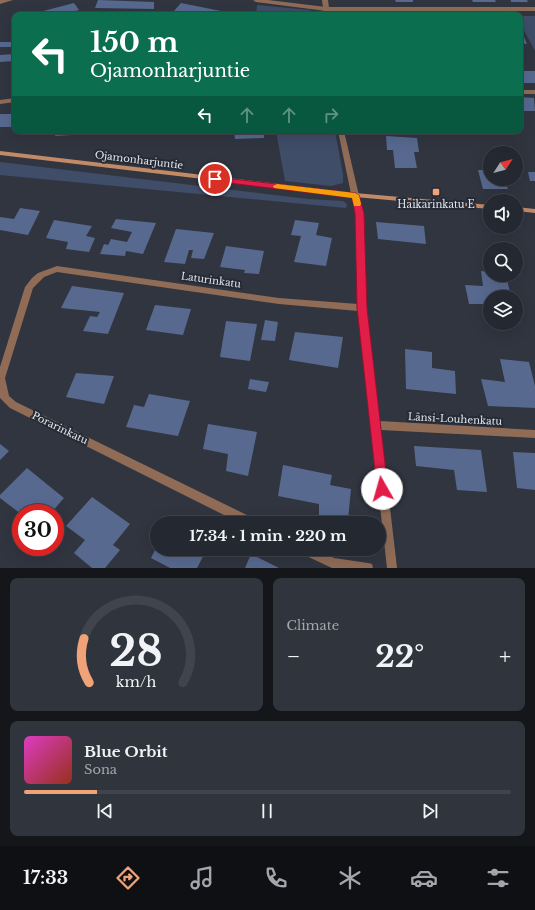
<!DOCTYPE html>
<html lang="en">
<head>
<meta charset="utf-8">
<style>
  body { margin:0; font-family:"Libre Baskerville",serif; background:#30343c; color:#f1f3f6; height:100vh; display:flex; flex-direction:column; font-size:15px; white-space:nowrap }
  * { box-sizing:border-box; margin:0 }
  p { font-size:13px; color:#a3a6ab }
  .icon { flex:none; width:22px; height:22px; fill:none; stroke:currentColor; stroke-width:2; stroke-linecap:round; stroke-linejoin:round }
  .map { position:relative; height:568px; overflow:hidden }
  .drawer { display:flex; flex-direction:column; gap:10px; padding:10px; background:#14161a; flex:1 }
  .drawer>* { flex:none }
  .top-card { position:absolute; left:12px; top:12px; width:511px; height:122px; border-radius:8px; box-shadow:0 4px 16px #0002,0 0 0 1px #41444c; background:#0b6e4f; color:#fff; overflow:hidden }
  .needle { width:26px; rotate:54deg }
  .tools { position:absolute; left:483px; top:146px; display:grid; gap:8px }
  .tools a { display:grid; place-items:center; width:40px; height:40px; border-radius:50%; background:#242830; box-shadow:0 4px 16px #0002,0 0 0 1px #41444c; font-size:20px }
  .speed { position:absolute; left:12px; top:504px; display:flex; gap:8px; font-size:20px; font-weight:700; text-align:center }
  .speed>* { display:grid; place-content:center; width:52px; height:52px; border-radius:50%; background:#242830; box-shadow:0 4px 16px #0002,0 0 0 1px #41444c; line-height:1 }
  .speed .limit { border:6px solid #d22; background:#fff; color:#111 }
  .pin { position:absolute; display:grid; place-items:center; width:34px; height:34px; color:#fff; margin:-17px; border:2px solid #fff; border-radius:50%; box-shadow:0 1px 4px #0007 }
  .me { position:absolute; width:44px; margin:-22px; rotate:353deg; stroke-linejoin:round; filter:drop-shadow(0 0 3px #0008) }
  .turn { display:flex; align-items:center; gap:14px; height:84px; padding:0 12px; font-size:18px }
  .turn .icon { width:52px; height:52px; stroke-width:2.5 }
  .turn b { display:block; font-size:28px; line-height:34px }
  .lanes { display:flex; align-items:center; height:38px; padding:0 12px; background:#0003; justify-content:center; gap:20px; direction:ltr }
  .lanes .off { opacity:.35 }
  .big { font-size:30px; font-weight:800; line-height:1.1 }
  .drawer .widget { flex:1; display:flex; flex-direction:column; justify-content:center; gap:6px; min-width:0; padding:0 14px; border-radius:8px; background:#30343c }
  .drawer .dial { align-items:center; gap:0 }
  .dial svg { height:104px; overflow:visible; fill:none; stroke:#41444c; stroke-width:7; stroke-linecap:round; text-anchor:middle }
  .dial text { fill:#f1f3f6; stroke:none }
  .song { display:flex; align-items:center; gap:12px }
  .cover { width:48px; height:48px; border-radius:6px; background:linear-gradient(135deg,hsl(310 70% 55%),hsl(10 70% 35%)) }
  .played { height:4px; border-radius:2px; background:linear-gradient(90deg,#efa376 15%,#41444c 15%) }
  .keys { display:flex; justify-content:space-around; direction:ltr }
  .heat { display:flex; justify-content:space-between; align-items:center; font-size:22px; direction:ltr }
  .drawer .tiles { flex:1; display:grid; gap:10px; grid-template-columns:1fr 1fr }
  .widget:last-child { grid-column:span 2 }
  .trip { position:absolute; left:150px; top:516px; width:236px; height:40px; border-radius:20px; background:#242830; box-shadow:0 4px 16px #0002,0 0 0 1px #41444c; font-weight:800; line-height:40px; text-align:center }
  .tabs { display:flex; height:64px; justify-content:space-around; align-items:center; background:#0e1013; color:#a3a6ab }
  .tabs .icon { width:28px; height:28px }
  .tabs .on { color:#efa376 }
  .tabs b { font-size:18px; color:#f1f3f6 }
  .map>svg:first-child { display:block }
</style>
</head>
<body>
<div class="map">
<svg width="535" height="568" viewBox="0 0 535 568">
  <rect width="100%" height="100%" fill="#303540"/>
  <path fill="#404d68" d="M257,5L310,10L317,15H256Z
    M520,16H535V51L520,23Z
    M276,131H335L343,174V183L331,186L285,181Z
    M0,162L308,199L343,201L347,204L346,208L0,175Z"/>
  <path fill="#57698f" d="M98,0L154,2V9L95,8Z
    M395,0H413V2H396Z
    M472,0H495L496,2H473Z
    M511,0H527L528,2H511Z
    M74,3L79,10L60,15H28Z
    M181,3L236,14V15H196L174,11Z
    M520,37H524L527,44L520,43Z
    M0,42H15V47H0Z
    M15,54V61L0,62V55Z
    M520,71H535V83H520Z
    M520,97L534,98L535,111H520Z
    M0,114H15V127H0Z
    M57,131H73L72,135L55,136Z
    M98,131H119V134H97Z
    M234,131H264V138L235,139Z
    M386,136L417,138L419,152H414L417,168H395L393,150H387Z
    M478,170H490V179H504L508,189H483Z
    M528,172H535V181H530Z
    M20,208L40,211L28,235L0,230V217L14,219Z
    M116,219L156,223L143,254L126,251L125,256L100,254L104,244L108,245L111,239L127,242L132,232L111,228Z
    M54,220L92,226L86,236L95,238L89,252L66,249L68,242L46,238Z
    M295,220L319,223L316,235L332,238L326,266L294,262L301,236L291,235Z
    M376,222L424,226L426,244L378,239Z
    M176,229L214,233L204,259L191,258L193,250H189L185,264L164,262Z
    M226,246L264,251L259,274L244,273L245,270L220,267Z
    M481,271L490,272V275H506L511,297H490V304H469L465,285L483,286Z
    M72,286L124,293L108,334L83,331L90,316L97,317L100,312L61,308Z
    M155,305L191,309L183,335L146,330Z
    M265,320L278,322L275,341L261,340Z
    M226,321L257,324L250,361L220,357Z
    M295,332L343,337L338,368L289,360Z
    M405,349L432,352V368L455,371L456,394L406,389Z
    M500,359L529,362L535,386V408L488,406L481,379L505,382Z
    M76,373L114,376L104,404L66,397Z
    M250,379L269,382L266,392L248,389Z
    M149,394L190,401L178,436L126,427L134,405L144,407Z
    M208,424L257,432L248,476L226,471L228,454L203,449Z
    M0,444L9,451L0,460Z
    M414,446L481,450L487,492L457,490L454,470L416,466Z
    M513,452L535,453V490L517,488Z
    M283,465L332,475L330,485L351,489L348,520L319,515V504L278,496Z
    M27,468L64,498L51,513L21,514L0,498V495Z
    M92,497L130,524L113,545L120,550L105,568H92L74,553L85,540L66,526Z
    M174,515L191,523H170Z
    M157,546V549H207L197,568H170L151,558Z
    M251,554L279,568H245Z"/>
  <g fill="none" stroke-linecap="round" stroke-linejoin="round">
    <path fill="#906c57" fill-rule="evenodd" d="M322,0H328L330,15H324Z
      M520,90H535V94H520Z
      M15,98V102L0,104V100Z
      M338,131H344L363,213L366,308L380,421L535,430V438L381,430L397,568H387L358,311L279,304L57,272L44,277L33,288L5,378L9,396L16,402L255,519L256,523H240L10,408L0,398V367L25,287L32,278L38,273L57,266L279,298L358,304L355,213Z
      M299,549H316L334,558L368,563L372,564L373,568H332L300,553Z"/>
    <path fill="#906c57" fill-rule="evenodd" d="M0,0H13L0,4Z
      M253,0H268L326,7H535V11H326L256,2Z"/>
    <path fill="#c38a68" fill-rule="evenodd" d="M0,151L355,193L490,205V209L355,197L0,155Z
      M516,207L535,209V213L516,211Z"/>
  </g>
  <path fill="#e11d48" stroke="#92132f" d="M215,177L355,193L359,195L364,213L367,308L388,489L386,493L382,494L378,493L377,489L357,308L355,213L352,198L212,181V178Z"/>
  <path fill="#f59e0b" d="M277,184L355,193L359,195L361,204L360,206H354L352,198L274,188L273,186Z"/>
  <rect fill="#efa376" stroke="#262b36" stroke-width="1.5" x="432" y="188" width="8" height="8" rx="2"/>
  <g text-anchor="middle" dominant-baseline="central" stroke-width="4" stroke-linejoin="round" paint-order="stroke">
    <g font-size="10" fill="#e1e5ec" stroke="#262b36">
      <text transform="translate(139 160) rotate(7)">Ojamonharjuntie</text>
      <text transform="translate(211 280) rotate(8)">Laturinkatu</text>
      <text transform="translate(455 419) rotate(3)">Länsi-Louhenkatu</text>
      <text transform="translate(60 428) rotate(26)">Porarinkatu</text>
    </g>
    <g font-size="10" fill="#e1e5ec" stroke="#262b36">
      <text x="436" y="204">Haikarinkatu E</text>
    </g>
  </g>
</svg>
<div class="tools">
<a><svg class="needle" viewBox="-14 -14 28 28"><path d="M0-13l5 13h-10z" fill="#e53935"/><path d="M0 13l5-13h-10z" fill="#a3a6ab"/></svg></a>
<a><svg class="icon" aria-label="sound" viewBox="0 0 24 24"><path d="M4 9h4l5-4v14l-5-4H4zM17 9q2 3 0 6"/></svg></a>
<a><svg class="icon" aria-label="search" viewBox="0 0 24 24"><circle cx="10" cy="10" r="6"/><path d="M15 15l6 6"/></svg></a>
<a><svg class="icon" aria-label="layers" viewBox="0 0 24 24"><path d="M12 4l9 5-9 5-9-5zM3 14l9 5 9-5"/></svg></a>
</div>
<div class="speed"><div class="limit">30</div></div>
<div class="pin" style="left:215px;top:179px;background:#d93025"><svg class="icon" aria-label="arrive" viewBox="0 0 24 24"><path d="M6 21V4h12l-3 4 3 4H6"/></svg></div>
<svg class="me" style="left:382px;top:489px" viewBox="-20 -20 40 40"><circle r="19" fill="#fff"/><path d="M0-13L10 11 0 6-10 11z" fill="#e11d48"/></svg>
<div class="trip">17:34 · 1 min · 220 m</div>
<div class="top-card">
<div class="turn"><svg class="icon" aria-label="left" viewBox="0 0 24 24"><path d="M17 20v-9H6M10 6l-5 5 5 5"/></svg><div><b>150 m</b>Ojamonharjuntie</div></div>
<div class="lanes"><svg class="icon" aria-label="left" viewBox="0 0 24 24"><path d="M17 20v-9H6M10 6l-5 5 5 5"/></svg><svg class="icon off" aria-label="ahead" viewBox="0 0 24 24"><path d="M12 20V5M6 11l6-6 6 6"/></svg><svg class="icon off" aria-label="ahead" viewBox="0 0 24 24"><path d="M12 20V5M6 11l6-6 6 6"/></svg><svg class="icon off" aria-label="right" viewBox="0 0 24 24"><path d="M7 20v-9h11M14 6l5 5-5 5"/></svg></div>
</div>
</div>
<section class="drawer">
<div class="tiles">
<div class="widget dial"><svg viewBox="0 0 100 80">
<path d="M14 69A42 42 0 1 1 86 69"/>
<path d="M14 69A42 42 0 0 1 10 35" stroke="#efa376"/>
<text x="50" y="56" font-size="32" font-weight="700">28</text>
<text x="50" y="72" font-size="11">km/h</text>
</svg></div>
<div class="widget"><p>Climate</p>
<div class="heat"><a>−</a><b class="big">22°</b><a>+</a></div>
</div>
<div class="widget">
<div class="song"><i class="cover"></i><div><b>Blue Orbit</b><p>Sona</p></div></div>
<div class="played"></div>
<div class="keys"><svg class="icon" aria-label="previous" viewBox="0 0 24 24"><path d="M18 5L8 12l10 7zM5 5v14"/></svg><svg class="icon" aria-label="pause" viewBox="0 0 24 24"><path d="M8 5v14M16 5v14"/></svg><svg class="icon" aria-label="next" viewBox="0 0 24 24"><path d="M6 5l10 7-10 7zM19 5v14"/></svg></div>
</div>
</div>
</section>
<nav class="tabs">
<b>17:33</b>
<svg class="icon on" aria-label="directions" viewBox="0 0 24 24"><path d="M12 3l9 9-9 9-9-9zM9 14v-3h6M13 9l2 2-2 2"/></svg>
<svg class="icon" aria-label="music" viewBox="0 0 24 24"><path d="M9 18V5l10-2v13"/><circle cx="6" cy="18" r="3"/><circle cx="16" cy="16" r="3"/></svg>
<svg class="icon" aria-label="phone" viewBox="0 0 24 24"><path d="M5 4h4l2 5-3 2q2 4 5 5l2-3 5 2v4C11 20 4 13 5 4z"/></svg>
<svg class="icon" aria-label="climate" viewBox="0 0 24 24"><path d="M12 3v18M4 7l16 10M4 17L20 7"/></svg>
<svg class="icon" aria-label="car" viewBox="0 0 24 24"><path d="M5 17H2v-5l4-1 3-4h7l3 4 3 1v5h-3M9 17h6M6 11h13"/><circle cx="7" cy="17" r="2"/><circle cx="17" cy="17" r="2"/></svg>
<svg class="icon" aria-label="filters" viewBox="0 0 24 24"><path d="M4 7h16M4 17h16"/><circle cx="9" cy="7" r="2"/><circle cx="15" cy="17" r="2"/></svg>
</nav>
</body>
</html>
